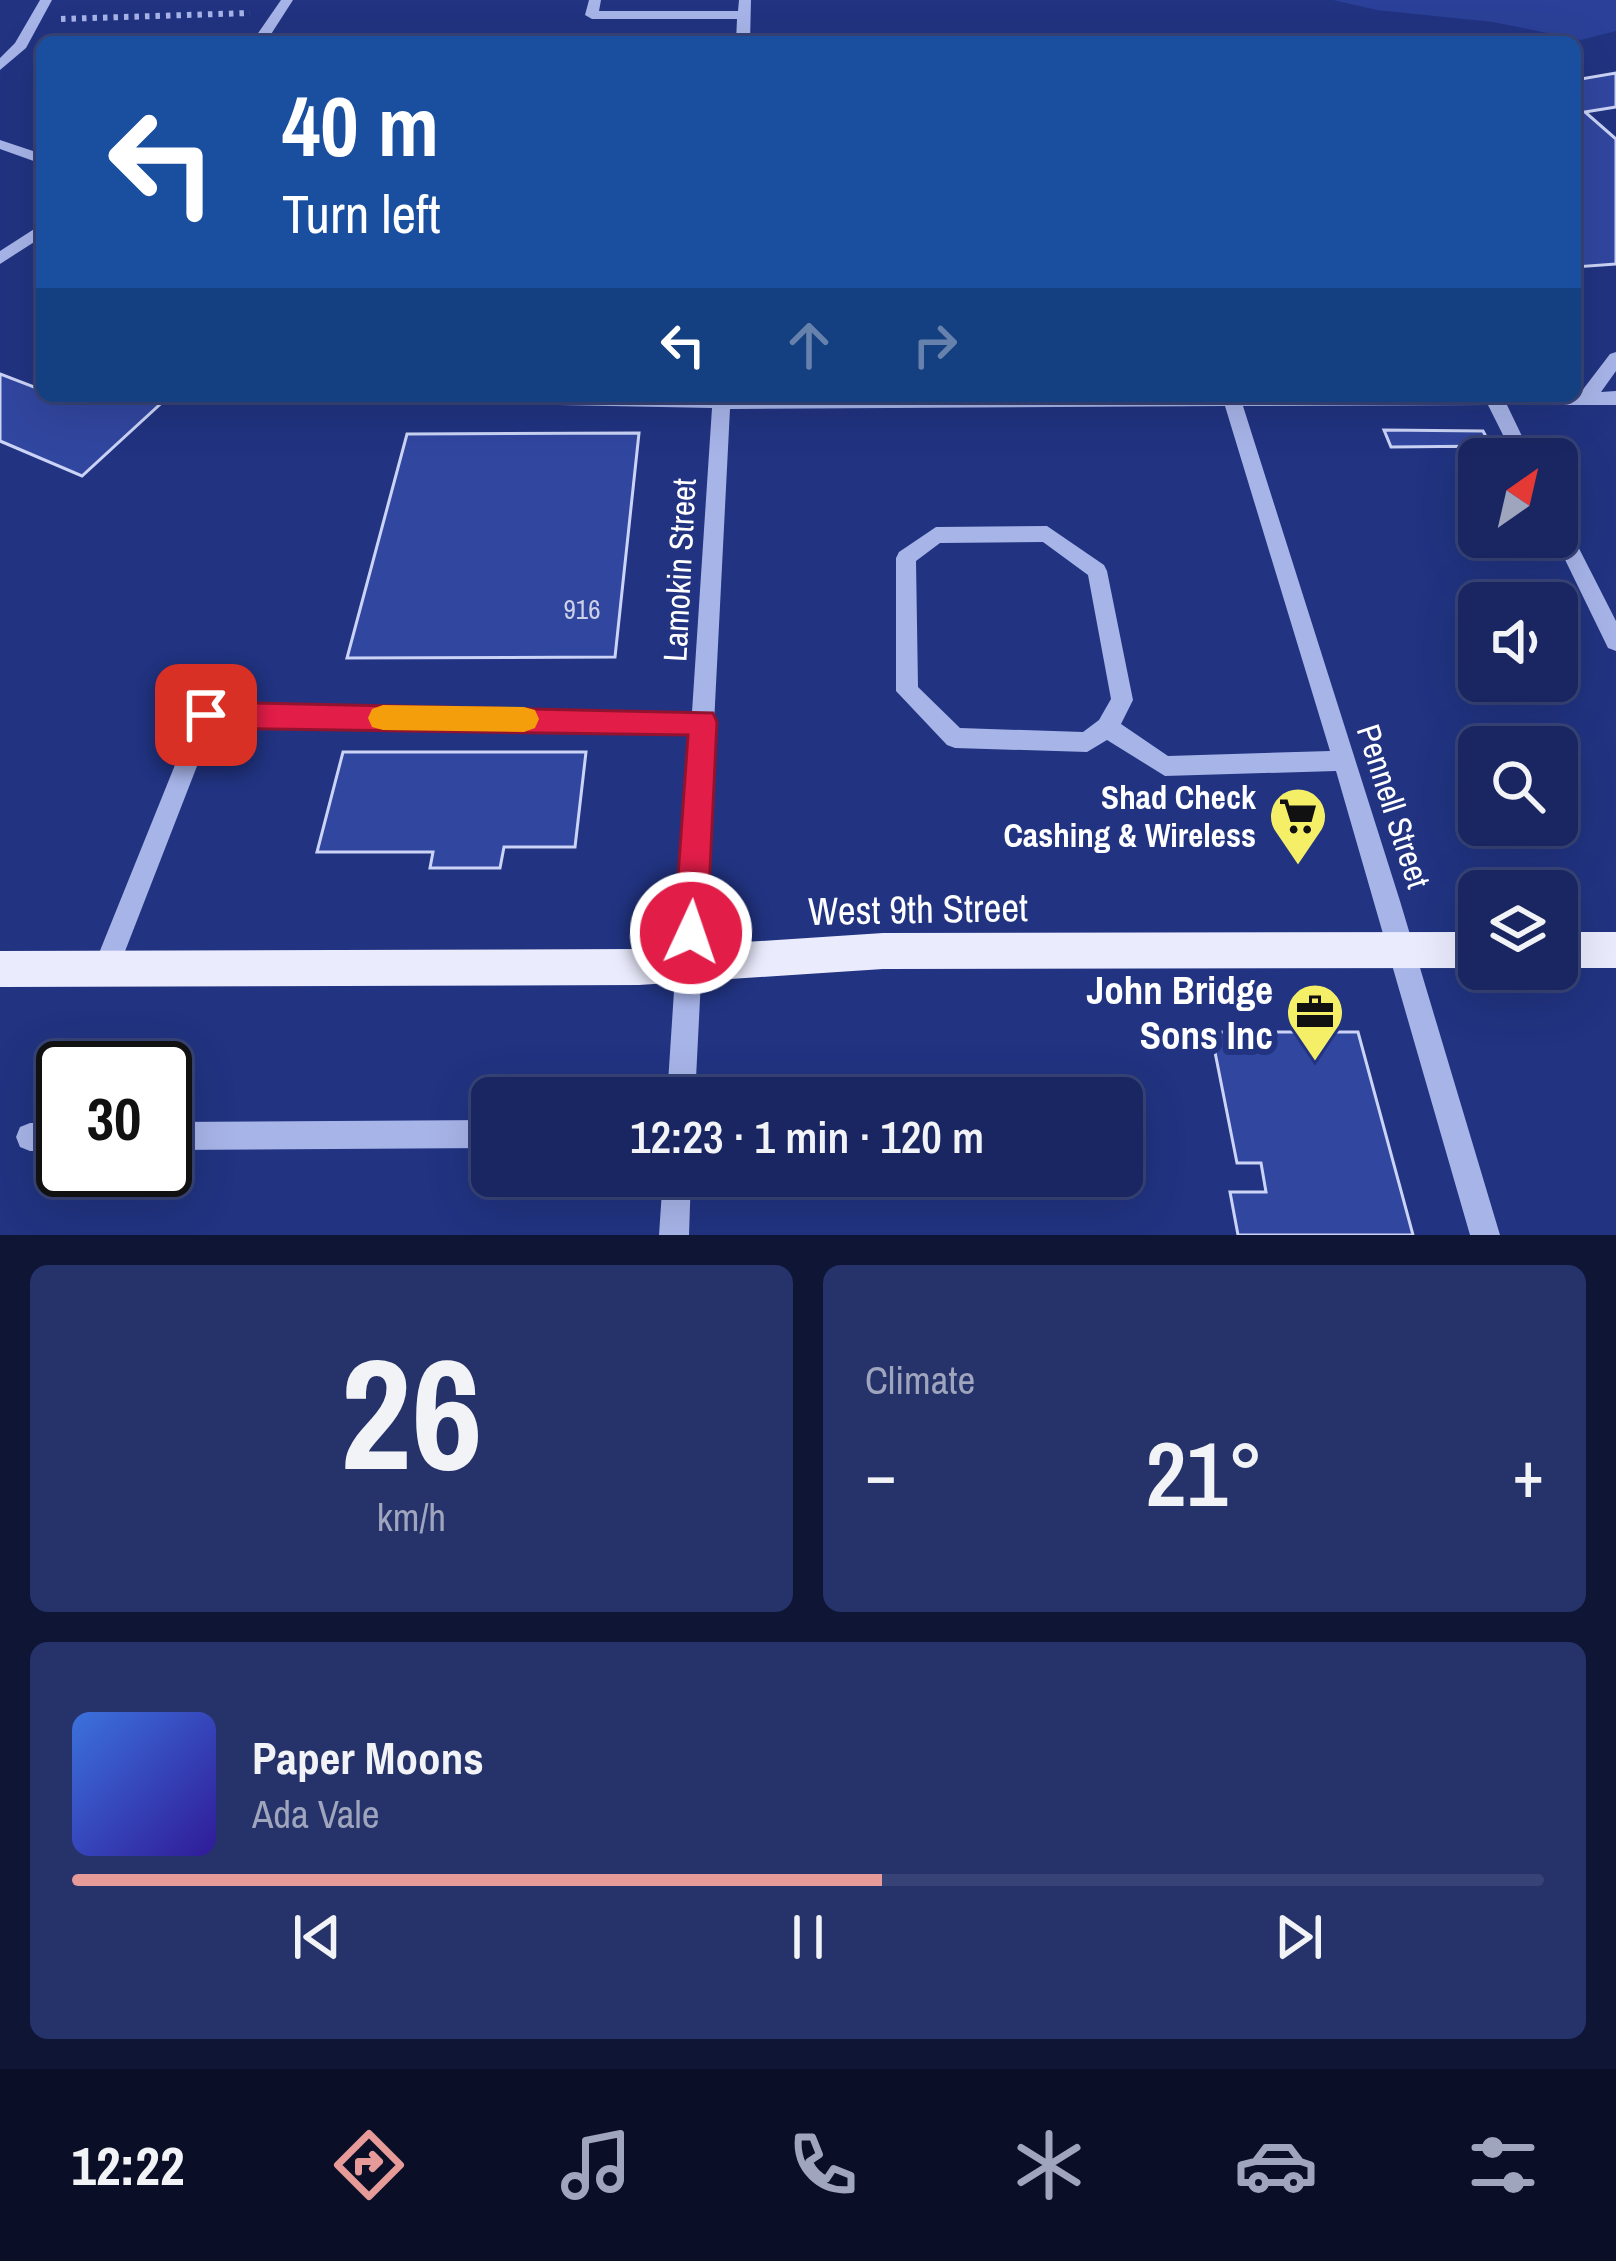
<!DOCTYPE html>
<html lang="en">
<head>
<meta charset="utf-8">
<style>
  body { margin:0; font-family:"Archivo Narrow",sans-serif; background:#26326a; color:#f1f3f6; height:100vh; display:flex; flex-direction:column; font-size:45px; white-space:nowrap }
  * { box-sizing:border-box; margin:0 }
  p { font-size:39px; color:#9fa5bd }
  .icon { flex:none; width:66px; height:66px; fill:none; stroke:currentColor; stroke-width:2; stroke-linecap:round; stroke-linejoin:round }
  .map { position:relative; height:1235px; overflow:hidden }
  .panel { display:flex; flex-direction:column; gap:30px; padding:30px; background:#0e1535; flex:1 }
  .panel>* { flex:none }
  .guide { position:absolute; left:36px; top:36px; width:1545px; height:366px; border-radius:18px; box-shadow:0 12px 48px #0002,0 0 0 3px #374376; background:#1a4fa0; color:#fff; overflow:hidden }
  .needle { width:78px; rotate:34deg }
  .controls { position:absolute; left:1458px; top:438px; display:grid; gap:24px }
  .controls a { display:grid; place-items:center; width:120px; height:120px; border-radius:18px; background:#192661; box-shadow:0 12px 48px #0002,0 0 0 3px #374376; font-size:60px }
  .speed { position:absolute; left:36px; top:1041px; display:flex; gap:24px; font-size:60px; font-weight:700; text-align:center }
  .speed>* { display:grid; place-content:center; width:156px; height:156px; border-radius:50%; background:#192661; box-shadow:0 12px 48px #0002,0 0 0 3px #374376; line-height:1 }
  .speed .limit { border:6px solid #111; border-radius:18px; background:#fff; color:#111 }
  .pin { position:absolute; display:grid; place-items:center; width:102px; height:102px; color:#fff; margin:-51px; border-radius:24px; box-shadow:0 6px 18px #0006 }
  .me { position:absolute; width:132px; margin:-66px; rotate:3deg; stroke-linejoin:round; filter:drop-shadow(0 0 9px #0008) }
  .turn { display:flex; align-items:center; gap:42px; height:252px; padding:0 48px; font-size:54px }
  .turn .icon { width:156px; height:156px; stroke-width:2.5 }
  .turn b { display:block; font-size:84px; line-height:102px }
  .lanes { display:flex; align-items:center; height:114px; padding:0 48px; background:#0003; justify-content:center; gap:60px; direction:ltr }
  .lanes .off { opacity:.35 }
  .big { font-size:90px; font-weight:600; line-height:1.1 }
  .panel .widget { flex:1; display:flex; flex-direction:column; justify-content:center; gap:18px; min-width:0; padding:0 42px; border-radius:18px; background:#26326a }
  .panel .dial { align-items:center; gap:0 }
  .dial b { font-size:156px; line-height:1 }
  .song { display:flex; align-items:center; gap:36px }
  .cover { width:144px; height:144px; border-radius:18px; background:linear-gradient(135deg,hsl(220 70% 55%),hsl(250 70% 35%)) }
  .played { height:12px; border-radius:6px; background:linear-gradient(90deg,#e69b98 55%,#374376 55%) }
  .keys { display:flex; justify-content:space-around; direction:ltr }
  .heat { display:flex; justify-content:space-between; align-items:center; font-size:66px; direction:ltr }
  .panel .tiles { flex:1; display:grid; gap:30px; grid-template-columns:1fr 1fr }
  .widget:last-child { grid-column:span 2 }
  .trip { position:absolute; left:471px; top:1077px; width:672px; height:120px; border-radius:18px; background:#192661; box-shadow:0 12px 48px #0002,0 0 0 3px #374376; font-weight:600; line-height:120px; text-align:center }
  .dock { display:flex; height:192px; justify-content:space-around; align-items:center; background:#0a0f27; color:#9fa5bd }
  .dock .icon { width:84px; height:84px }
  .dock .active { color:#e69b98 }
  .dock b { font-size:54px; color:#f1f3f6 }
  .map>svg:first-child { display:block }
</style>
</head>
<body>
<div class="map">
<svg width="1616" height="1235" viewBox="0 0 1616 1235">
  <rect width="100%" height="100%" fill="#213381"/>
  <path fill="#2b4199" d="M1333,0H1616V31L1581,40L1493,22L1377,10Z"/>
  <path fill="#31469f" stroke="#cbd4f6" stroke-width="3" d="M1616,73V107L1585,112L1616,139V264L1575,267V80Z
    M0,374L42,390V396H169L82,476L0,441Z
    M1384,430L1483,431L1491,446L1391,447Z
    M639,433L615,657L347,658L407,434Z
    M1462,449H1496L1500,459L1468,462Z
    M343,752H586L575,847H504L500,868H430L433,852H317Z
    M1211,1032H1358L1413,1235H1238L1230,1192H1266L1261,1163H1237Z"/>
  <g fill="none" stroke-linecap="round" stroke-linejoin="round">
    <path stroke="#a7b4e8" stroke-width="6" stroke-dasharray="4.5 6" stroke-linecap="butt" d="M61,19L250,13"/>
    <path fill="#a7b4e8" fill-rule="evenodd" d="M40,0H52L26,48L0,70V58L15,43Z
      M281,0H293L266,42H252Z
      M589,0H601L599,11H738L739,0H751L750,42H736L737,19H592L585,15Z
      M0,140L42,154V164L0,149Z
      M42,224V237L0,264V251Z
      M1616,352V371L1601,392L1616,391V405H1507L1533,459H1515L1488,405L1243,406L1400,901L1500,1235H1470L1336,771L1165,776L1107,740L1087,752L955,748L947,745L896,691V558L899,552L936,527L1047,526L1104,565L1107,571L1133,700L1121,724L1168,756L1330,751L1225,406L730,409L695,1098H667L691,732L213,725L115,977L106,981L97,977L93,968L198,708L206,705L692,712L712,408L450,403L444,402L442,396H1575V392H1581L1610,354ZM1043,542L1088,575L1111,699L1099,720L1083,732L960,728L918,687L916,561L940,543Z
      M1557,516L1564,519L1616,621V651L1608,648L1554,537H1557Z
      M492,1120V1148L165,1150V1122Z
      M30,1123H63V1151H30L20,1147L16,1137L20,1127Z
      M663,1176H691L689,1235H659Z"/>
    <path fill="#eaecfe" fill-rule="evenodd" d="M1479,932V968L883,969L639,985L0,987V951L639,949L883,933Z
      M1557,932H1616V968H1557Z"/>
  </g>
  <path fill="#e11d48" stroke="#92132f" stroke-width="3" d="M206,702L713,713L717,722L707,933L702,945L691,949L679,945L674,933L688,735L206,728L196,724L191,715L196,706Z"/>
  <path fill="#f59e0b" d="M383,705L524,707L535,710L539,719L535,728L524,732L383,730L372,727L368,718L372,709Z"/>
  <defs>
    <g id="supermarket-pin" transform="scale(3)"><path d="M0 17L-7.5 6A9.5 9.5 0 1 1 7.5 6Z" fill="#f5ef68" stroke="#213381"/><path d="M-6-5.5h2.5l.6 2H6L4.5 2H-2.5L-4.4-4H-6ZM-1.5 3.2a1.3 1.3 0 1 0 .1 0ZM3 3.2a1.3 1.3 0 1 0 .1 0Z" fill="#111"/></g>
    <g id="office-pin" transform="scale(3)"><path d="M0 17L-7.5 6A9.5 9.5 0 1 1 7.5 6Z" fill="#f5ef68" stroke="#213381"/><path d="M-6-3h4V-5.5h4V-3h4V5H-6ZM-1-4.5V-3h2v-1.5ZM-6 0V1H6V0Z" fill="#111"/></g>
  </defs>
  <g fill-rule="evenodd">
    <use href="#supermarket-pin" x="1298" y="816"/>
    <use href="#office-pin" x="1315" y="1012"/>
  </g>
  <g text-anchor="middle" dominant-baseline="central" stroke-width="12" stroke-linejoin="round" paint-order="stroke">
    <g font-size="27" fill="#ccd1e7">
      <text x="582" y="609">916</text>
    </g>
    <g font-size="33" fill="#fff" stroke="#213381">
      <text transform="translate(679 570) rotate(-87)">Lamokin Street</text>
      <text transform="translate(1394 806) rotate(72)">Pennell Street</text>
    </g>
    <g font-size="33" font-weight="bold" fill="#fff" stroke="#213381" text-anchor="end">
      <text x="1256" y="797">Shad Check<tspan x="1256" dy="38">Cashing &amp; Wireless</tspan></text>
    </g>
    <g font-size="39" fill="#fff" stroke="#213381">
      <text transform="translate(918 909) rotate(-1)">West 9th Street</text>
    </g>
    <g font-size="39" font-weight="bold" fill="#fff" stroke="#213381" text-anchor="end">
      <text x="1273" y="990">John Bridge<tspan x="1273" dy="45">Sons Inc</tspan></text>
    </g>
  </g>
</svg>
<div class="controls">
<a><svg class="needle" viewBox="-14 -14 28 28"><path d="M0-13l5 13h-10z" fill="#e53935"/><path d="M0 13l5-13h-10z" fill="#9fa5bd"/></svg></a>
<a><svg class="icon" aria-label="sound" viewBox="0 0 24 24"><path d="M4 9h4l5-4v14l-5-4H4zM17 9q2 3 0 6"/></svg></a>
<a><svg class="icon" aria-label="search" viewBox="0 0 24 24"><circle cx="10" cy="10" r="6"/><path d="M15 15l6 6"/></svg></a>
<a><svg class="icon" aria-label="layers" viewBox="0 0 24 24"><path d="M12 4l9 5-9 5-9-5zM3 14l9 5 9-5"/></svg></a>
</div>
<div class="speed"><div class="limit">30</div></div>
<div class="pin" style="left:206px;top:715px;background:#d93025"><svg class="icon" aria-label="arrive" viewBox="0 0 24 24"><path d="M6 21V4h12l-3 4 3 4H6"/></svg></div>
<svg class="me" style="left:691px;top:933px" viewBox="-20 -20 40 40"><circle r="17" fill="#e11d48" stroke="#fff" stroke-width="3"/><path d="M0-11L8 9 0 5-8 9z" fill="#fff"/></svg>
<div class="trip">12:23 · 1 min · 120 m</div>
<div class="guide">
<div class="turn"><svg class="icon" aria-label="left" viewBox="0 0 24 24"><path d="M17 20v-9H6M10 6l-5 5 5 5"/></svg><div><b>40 m</b>Turn left</div></div>
<div class="lanes"><svg class="icon" aria-label="left" viewBox="0 0 24 24"><path d="M17 20v-9H6M10 6l-5 5 5 5"/></svg><svg class="icon off" aria-label="ahead" viewBox="0 0 24 24"><path d="M12 20V5M6 11l6-6 6 6"/></svg><svg class="icon off" aria-label="right" viewBox="0 0 24 24"><path d="M7 20v-9h11M14 6l5 5-5 5"/></svg></div>
</div>
</div>
<section class="panel">
<div class="tiles">
<div class="widget dial"><b>26</b><p>km/h</p></div>
<div class="widget"><p>Climate</p>
<div class="heat"><a>−</a><b class="big">21°</b><a>+</a></div>
</div>
<div class="widget">
<div class="song"><i class="cover"></i><div><b>Paper Moons</b><p>Ada Vale</p></div></div>
<div class="played"></div>
<div class="keys"><svg class="icon" aria-label="previous" viewBox="0 0 24 24"><path d="M18 5L8 12l10 7zM5 5v14"/></svg><svg class="icon" aria-label="pause" viewBox="0 0 24 24"><path d="M8 5v14M16 5v14"/></svg><svg class="icon" aria-label="next" viewBox="0 0 24 24"><path d="M6 5l10 7-10 7zM19 5v14"/></svg></div>
</div>
</div>
</section>
<nav class="dock">
<b>12:22</b>
<svg class="icon active" aria-label="directions" viewBox="0 0 24 24"><path d="M12 3l9 9-9 9-9-9zM9 14v-3h6M13 9l2 2-2 2"/></svg>
<svg class="icon" aria-label="music" viewBox="0 0 24 24"><path d="M9 18V5l10-2v13"/><circle cx="6" cy="18" r="3"/><circle cx="16" cy="16" r="3"/></svg>
<svg class="icon" aria-label="phone" viewBox="0 0 24 24"><path d="M5 4h4l2 5-3 2q2 4 5 5l2-3 5 2v4C11 20 4 13 5 4z"/></svg>
<svg class="icon" aria-label="climate" viewBox="0 0 24 24"><path d="M12 3v18M4 7l16 10M4 17L20 7"/></svg>
<svg class="icon" aria-label="car" viewBox="0 0 24 24"><path d="M5 17H2v-5l4-1 3-4h7l3 4 3 1v5h-3M9 17h6M6 11h13"/><circle cx="7" cy="17" r="2"/><circle cx="17" cy="17" r="2"/></svg>
<svg class="icon" aria-label="filters" viewBox="0 0 24 24"><path d="M4 7h16M4 17h16"/><circle cx="9" cy="7" r="2"/><circle cx="15" cy="17" r="2"/></svg>
</nav>
</body>
</html>
